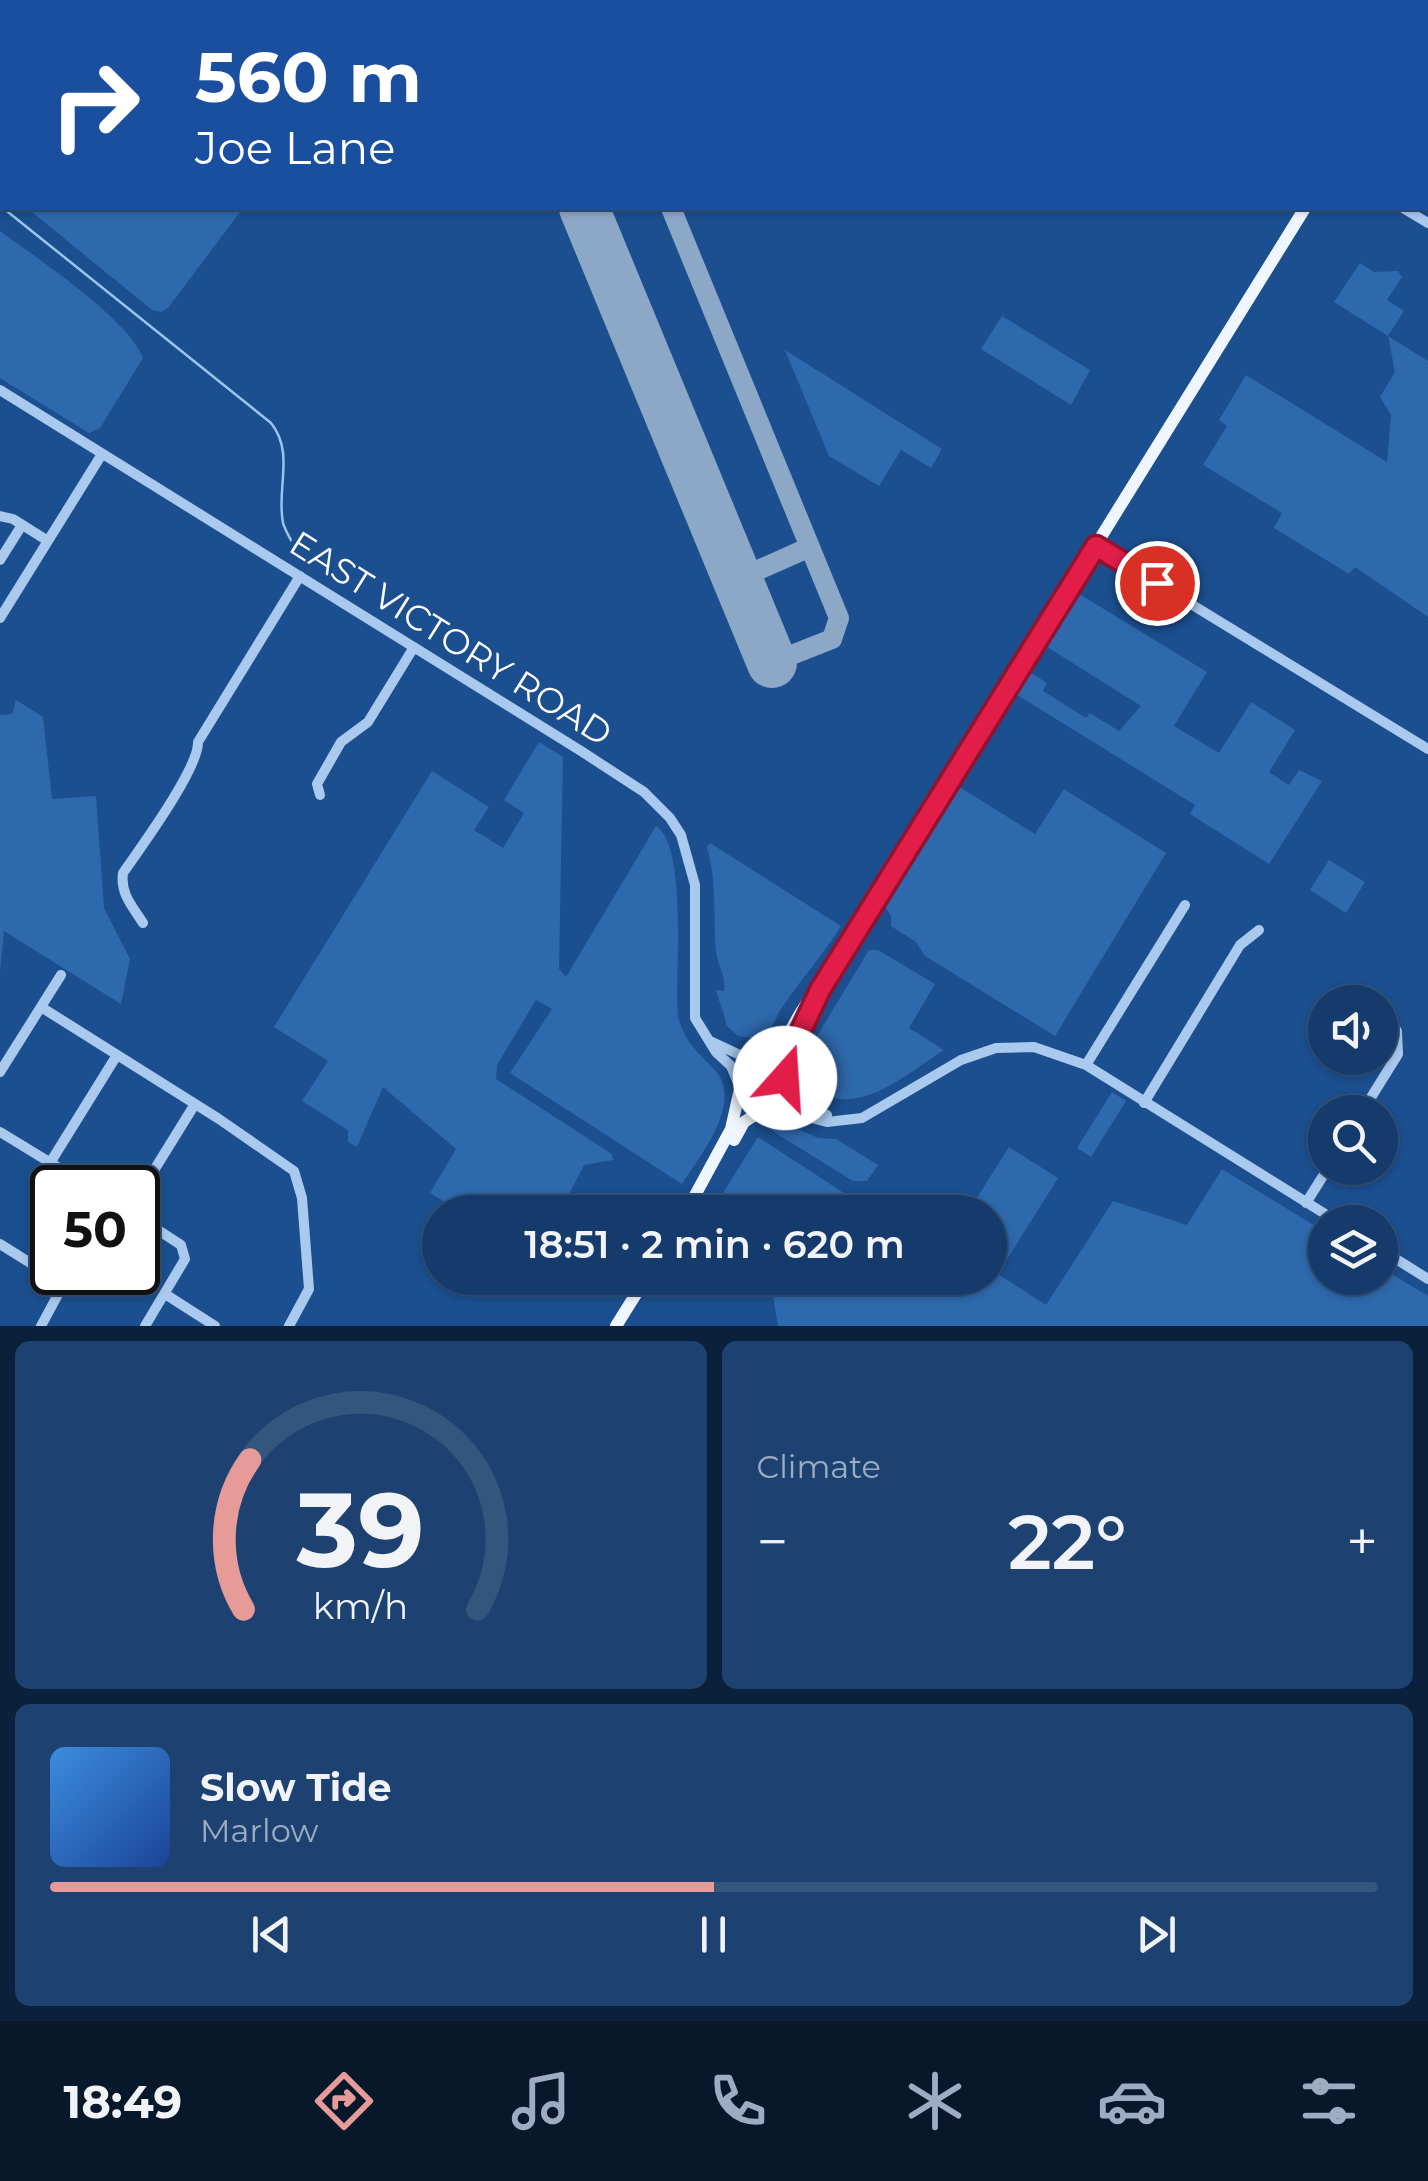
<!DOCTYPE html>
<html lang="en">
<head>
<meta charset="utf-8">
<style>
  body { margin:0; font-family:Montserrat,sans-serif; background:#1d4271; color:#f1f3f6; height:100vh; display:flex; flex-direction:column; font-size:38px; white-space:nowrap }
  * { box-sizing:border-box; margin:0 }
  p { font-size:32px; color:#9dadc1 }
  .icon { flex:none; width:55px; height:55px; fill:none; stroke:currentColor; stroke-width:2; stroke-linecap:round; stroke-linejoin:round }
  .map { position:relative; height:1326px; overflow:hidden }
  .details { display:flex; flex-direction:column; gap:15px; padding:15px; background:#0b203b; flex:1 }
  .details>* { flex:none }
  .hud { position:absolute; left:0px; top:0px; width:1430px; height:210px; box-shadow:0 2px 8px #0004,0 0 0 2px #33557e; background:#1a4fa0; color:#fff; overflow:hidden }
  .tools { position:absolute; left:1308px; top:985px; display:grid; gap:20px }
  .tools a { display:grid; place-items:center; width:90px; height:90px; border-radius:50%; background:#143b6b; box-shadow:0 2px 8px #0004,0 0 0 2px #33557e; font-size:50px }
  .speed { position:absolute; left:30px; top:1165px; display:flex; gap:20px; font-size:50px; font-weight:700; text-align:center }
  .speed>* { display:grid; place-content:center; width:130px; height:130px; border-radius:50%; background:#143b6b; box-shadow:0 2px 8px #0004,0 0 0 2px #33557e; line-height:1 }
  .speed .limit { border:5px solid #111; border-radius:15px; background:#fff; color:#111 }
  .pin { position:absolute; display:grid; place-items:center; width:85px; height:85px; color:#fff; margin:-42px; border:5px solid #fff; border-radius:50%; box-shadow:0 2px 10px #0007 }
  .me { position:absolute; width:110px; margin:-55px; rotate:19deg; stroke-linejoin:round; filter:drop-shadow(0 0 8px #0008) }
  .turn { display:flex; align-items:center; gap:35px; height:210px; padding:0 30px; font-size:45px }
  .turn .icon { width:130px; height:130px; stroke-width:2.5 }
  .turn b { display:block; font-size:70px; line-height:85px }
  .big { font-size:75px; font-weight:600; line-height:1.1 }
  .details .tile { flex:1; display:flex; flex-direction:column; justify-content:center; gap:15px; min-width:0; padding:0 35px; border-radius:15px; background:#1d4271 }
  .details .dial { align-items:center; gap:0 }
  .dial svg { height:260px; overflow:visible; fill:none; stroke:#33557e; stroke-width:7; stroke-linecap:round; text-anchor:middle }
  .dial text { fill:#f1f3f6; stroke:none }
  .song { display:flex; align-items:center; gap:30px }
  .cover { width:120px; height:120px; border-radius:15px; background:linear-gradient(135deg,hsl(210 70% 55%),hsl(220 70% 35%)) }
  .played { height:10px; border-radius:5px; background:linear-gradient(90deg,#e69b98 50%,#33557e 50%) }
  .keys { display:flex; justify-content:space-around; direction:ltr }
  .heat { display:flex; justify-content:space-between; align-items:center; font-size:55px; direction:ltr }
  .details .tiles { flex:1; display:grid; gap:15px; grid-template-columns:1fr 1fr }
  .tile:last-child { grid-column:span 2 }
  .trip { position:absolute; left:422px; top:1195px; width:585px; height:100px; border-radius:50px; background:#143b6b; box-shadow:0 2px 8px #0004,0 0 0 2px #33557e; font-weight:600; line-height:100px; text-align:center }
  .tab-bar { display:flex; height:160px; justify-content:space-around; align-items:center; background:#08182b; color:#9dadc1 }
  .tab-bar .icon { width:70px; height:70px }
  .tab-bar .current { color:#e69b98 }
  .tab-bar b { font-size:45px; color:#f1f3f6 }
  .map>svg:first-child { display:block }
</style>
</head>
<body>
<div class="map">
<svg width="1428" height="1326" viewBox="0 0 1428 1326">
  <rect width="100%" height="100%" fill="#1b4f8f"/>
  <path fill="#2e69ad" d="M0,0H224L228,2H2V187Z
    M27,208H243L168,308L161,312L152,310Z
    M0,231C35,257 129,319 143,358L100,428L89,433L0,378Z
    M1360,263L1374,272L1398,271L1402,277L1387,300L1404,311L1388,336L1428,361V617L1355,567L1349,574L1274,528L1282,513L1203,465L1227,426L1219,420L1246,375L1387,462L1391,415L1380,397L1395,372L1388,336L1334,302Z
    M1002,316L1090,370L1071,405L981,349Z
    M785,350L942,449L931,468L901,450L879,486L829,456Z
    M1076,592L1207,672L1174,726L1219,753L1251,702L1295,730L1269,772L1289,785L1299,770L1322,781L1269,864L1190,814L1195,805L1014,693L1028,671L1047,683L1043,691L1086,718L1090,713L1119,731L1141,706L1044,645Z
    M16,700L43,717L52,799L96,796L104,908L130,959L121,1004L4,931L0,972V715L12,714Z
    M539,742L563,757L559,969L566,977L656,826C689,848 674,978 678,1017C685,1041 697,1052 714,1069C745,1102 700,1155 682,1184L510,1073L552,1009L536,1000L497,1065L496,1079L612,1154L613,1160L584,1165L560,1212H461L430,1193L456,1149L383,1087L357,1147L348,1142V1130L302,1101L328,1061L274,1027L432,771L489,807L474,830L503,848L524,813L504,800Z
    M958,786L1035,834L1064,789L1166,853L1055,1036L925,956L916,942L891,926V916L884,905Z
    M710,843L841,926C823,955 801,979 783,1006C774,1019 773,1031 760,1039L738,1036L726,1025C725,1012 719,1003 716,990L724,991C726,977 718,965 716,952C713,916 717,882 707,847Z
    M1329,860L1365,882L1346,913L1310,890Z
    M869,950H878L935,984L909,1028L944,1050C903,1076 857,1121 809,1087L805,1062L811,1046Z
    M1112,1092L1126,1101L1091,1157L1077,1148Z
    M775,1126L800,1130L818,1138L836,1139L878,1165L867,1181H853L769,1129Z
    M758,1137L867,1208L874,1212H730L716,1204Z
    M1009,1147L1058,1178L998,1274L1046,1305L1113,1201L1187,1225L1222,1169L1325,1232V1278H1380V1267L1428,1296V1326H778L770,1278H990V1212H968Z"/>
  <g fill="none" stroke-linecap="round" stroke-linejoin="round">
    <path stroke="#9cc4f0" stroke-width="2.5" d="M3,208L271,423C295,453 276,489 283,523C285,530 290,538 293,544"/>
    <path stroke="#8da7c7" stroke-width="20" d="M586,0L587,2
      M785,2L787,0
      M671,208L839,618L832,639L789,656L768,654
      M738,579L810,547"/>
    <path stroke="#8da7c7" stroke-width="50" d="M499,0L500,2
      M584,208L772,663"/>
    <path stroke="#a9c9ee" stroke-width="10" d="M1071,0L1075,2
      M1403,208L1428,223
      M0,390L581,751L644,792L670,818L681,835L695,885V1018L716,1052L731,1066L739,1085
      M0,516L13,519L48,541
      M1096,546L1428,749
      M0,560L22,525
      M0,618L102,454
      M320,795L317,784L341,742L368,722L414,647
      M143,923C132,906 120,893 123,873C141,847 199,768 198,742L300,576
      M41,1007L219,1119L294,1171L302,1198L309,1289L289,1326
      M710,1041L757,1063
      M1086,1065L1185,905
      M0,1072L61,975
      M786,1084L798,1101L827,1115
      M1144,1103L1240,945L1259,930
      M772,1108L827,1122L862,1118L961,1060L996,1048L1034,1047L1086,1065L1338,1222
      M1362,1112L1398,1054L1397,1031
      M0,1132L69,1174
      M50,1163L117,1055
      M138,1196L195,1104
      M1306,1203L1328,1168
      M138,1217L181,1245L185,1259L145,1326
      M0,1244L56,1279L62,1287
      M1380,1249L1428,1279
      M165,1294L215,1326
      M41,1326L62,1287"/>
    <path stroke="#f0f6ff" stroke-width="12" d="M1427,2L1428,1
      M764,1062C789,1045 794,1016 814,994
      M785,1078L790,1054L820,990L1305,208
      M734,1140L744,1122L764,1109
      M686,1212L731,1129L744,1071C781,1039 805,1103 766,1109C753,1111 745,1103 740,1093
      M616,1326L646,1278"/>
  </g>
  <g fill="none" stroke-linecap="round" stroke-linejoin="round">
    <g stroke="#92132f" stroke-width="25">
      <path id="route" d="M785,1078L790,1054L820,990L1096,546L1157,583"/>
    </g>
    <use href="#route" stroke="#e11d48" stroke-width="18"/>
  </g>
  <g text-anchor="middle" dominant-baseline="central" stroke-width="10" stroke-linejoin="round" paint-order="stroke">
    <g font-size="35" fill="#fff" stroke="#1b4f8f">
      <text transform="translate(451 638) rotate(32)">EAST VICTORY ROAD</text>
    </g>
  </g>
</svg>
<div class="tools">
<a><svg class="icon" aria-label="sound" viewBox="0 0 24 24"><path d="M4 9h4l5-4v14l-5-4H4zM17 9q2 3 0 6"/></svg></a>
<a><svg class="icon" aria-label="search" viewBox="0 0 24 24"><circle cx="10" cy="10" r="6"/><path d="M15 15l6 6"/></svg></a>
<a><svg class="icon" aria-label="layers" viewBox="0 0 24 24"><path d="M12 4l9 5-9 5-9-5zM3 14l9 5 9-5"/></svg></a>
</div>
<div class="speed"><div class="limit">50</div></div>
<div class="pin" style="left:1157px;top:583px;background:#d93025"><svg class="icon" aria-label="arrive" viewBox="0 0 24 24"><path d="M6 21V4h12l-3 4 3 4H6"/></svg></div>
<svg class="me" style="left:785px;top:1078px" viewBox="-20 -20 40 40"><circle r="19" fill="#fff"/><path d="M0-13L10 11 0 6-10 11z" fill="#e11d48"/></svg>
<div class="trip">18:51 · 2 min · 620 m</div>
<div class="hud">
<div class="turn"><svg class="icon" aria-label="right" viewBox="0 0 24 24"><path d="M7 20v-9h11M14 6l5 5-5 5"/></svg><div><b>560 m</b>Joe Lane</div></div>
</div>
</div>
<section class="details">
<div class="tiles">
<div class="tile dial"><svg viewBox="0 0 100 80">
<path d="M14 69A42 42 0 1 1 86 69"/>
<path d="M14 69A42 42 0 0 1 16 23" stroke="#e69b98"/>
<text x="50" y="56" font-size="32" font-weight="700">39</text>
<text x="50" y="72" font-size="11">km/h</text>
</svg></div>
<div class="tile"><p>Climate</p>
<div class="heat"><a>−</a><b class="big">22°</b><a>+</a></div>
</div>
<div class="tile">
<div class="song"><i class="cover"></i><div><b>Slow Tide</b><p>Marlow</p></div></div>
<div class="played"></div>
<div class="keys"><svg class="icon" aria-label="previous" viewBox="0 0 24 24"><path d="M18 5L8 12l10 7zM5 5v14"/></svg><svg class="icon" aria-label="pause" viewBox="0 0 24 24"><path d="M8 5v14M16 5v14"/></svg><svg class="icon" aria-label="next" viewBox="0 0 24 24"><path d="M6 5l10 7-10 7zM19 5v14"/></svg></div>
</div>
</div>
</section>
<nav class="tab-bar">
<b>18:49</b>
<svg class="icon current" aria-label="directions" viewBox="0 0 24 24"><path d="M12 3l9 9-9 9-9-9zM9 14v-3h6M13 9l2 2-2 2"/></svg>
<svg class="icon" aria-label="music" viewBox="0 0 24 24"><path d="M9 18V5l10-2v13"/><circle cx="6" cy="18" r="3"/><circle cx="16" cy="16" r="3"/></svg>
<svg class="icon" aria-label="phone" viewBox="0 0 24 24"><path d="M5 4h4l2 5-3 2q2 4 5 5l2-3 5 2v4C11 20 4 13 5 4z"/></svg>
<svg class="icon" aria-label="climate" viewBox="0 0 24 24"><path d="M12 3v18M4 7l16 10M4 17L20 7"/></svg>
<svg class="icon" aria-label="car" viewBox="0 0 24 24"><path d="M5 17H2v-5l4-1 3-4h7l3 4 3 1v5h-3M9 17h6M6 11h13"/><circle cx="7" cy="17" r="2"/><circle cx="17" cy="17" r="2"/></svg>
<svg class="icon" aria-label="filters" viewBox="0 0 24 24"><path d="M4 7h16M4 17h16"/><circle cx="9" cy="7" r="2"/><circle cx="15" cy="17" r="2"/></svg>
</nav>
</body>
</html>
